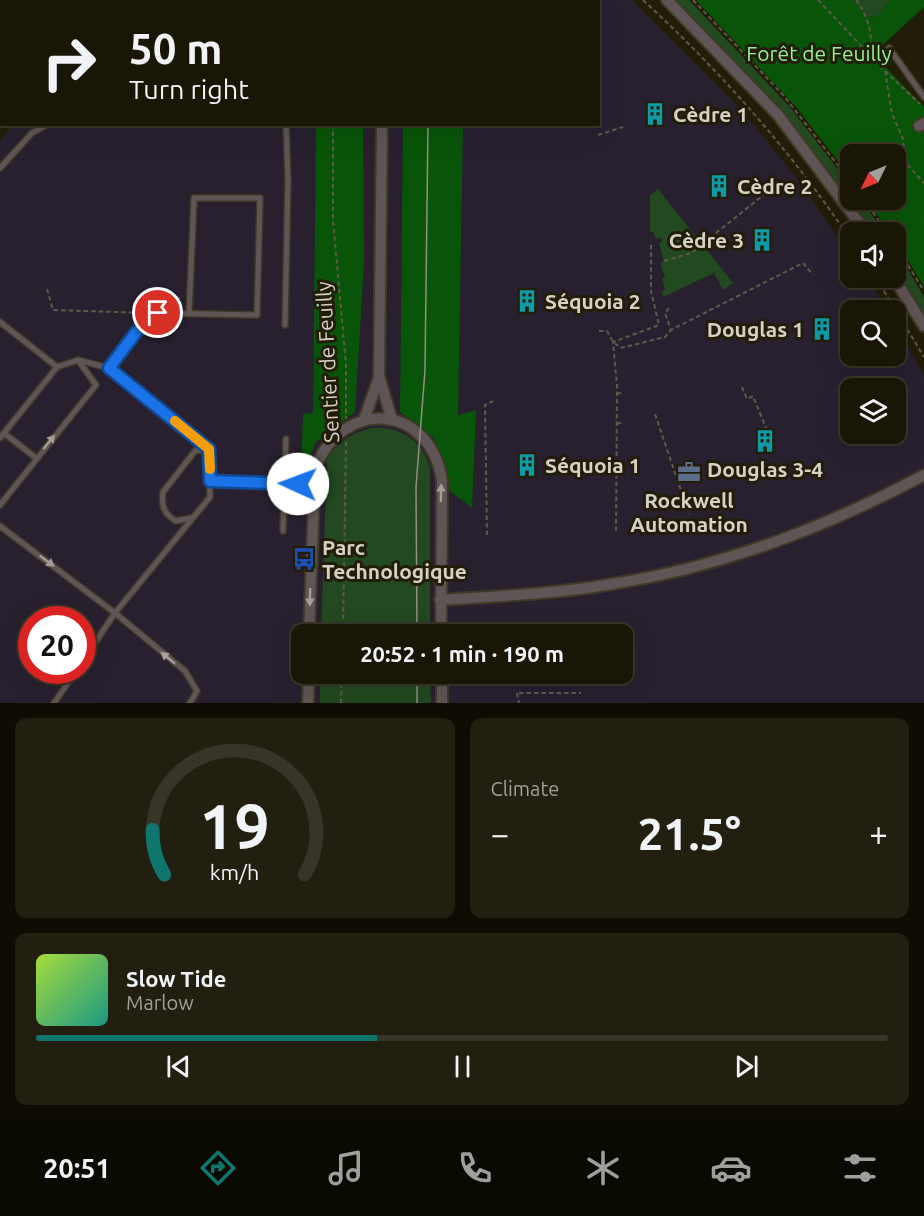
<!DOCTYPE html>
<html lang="en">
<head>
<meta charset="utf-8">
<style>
  body { margin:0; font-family:Ubuntu,sans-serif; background:#231f10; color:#f1f3f6; height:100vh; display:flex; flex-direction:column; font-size:22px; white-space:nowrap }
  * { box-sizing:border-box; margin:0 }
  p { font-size:20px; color:#9f9f9b }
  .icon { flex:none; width:33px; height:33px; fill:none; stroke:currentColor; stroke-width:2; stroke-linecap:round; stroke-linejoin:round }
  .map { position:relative; height:703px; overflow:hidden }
  .panel { display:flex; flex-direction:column; gap:15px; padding:15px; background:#0e0c03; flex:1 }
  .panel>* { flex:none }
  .banner { position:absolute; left:0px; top:0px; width:600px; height:126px; box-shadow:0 6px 24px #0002,0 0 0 2px #383528; background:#1a1606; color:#f1f3f6; overflow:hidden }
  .needle { width:39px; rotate:227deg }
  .tools { position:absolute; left:840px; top:144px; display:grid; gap:12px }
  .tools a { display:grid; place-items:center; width:66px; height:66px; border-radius:12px; background:#1a1606; box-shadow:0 6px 24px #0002,0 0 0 2px #383528; font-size:30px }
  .speed { position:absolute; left:18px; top:606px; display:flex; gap:12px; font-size:30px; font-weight:700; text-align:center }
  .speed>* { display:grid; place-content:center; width:78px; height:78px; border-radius:50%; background:#1a1606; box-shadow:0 6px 24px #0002,0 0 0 2px #383528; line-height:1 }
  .speed .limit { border:9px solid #d22; background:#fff; color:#111 }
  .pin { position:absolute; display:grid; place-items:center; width:51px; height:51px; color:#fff; margin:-26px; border:3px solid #fff; border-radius:50%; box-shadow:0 2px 6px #0007 }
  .me { position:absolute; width:66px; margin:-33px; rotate:272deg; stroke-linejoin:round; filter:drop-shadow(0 0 4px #0008) }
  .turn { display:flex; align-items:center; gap:21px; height:126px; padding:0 30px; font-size:27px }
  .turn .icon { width:78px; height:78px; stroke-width:2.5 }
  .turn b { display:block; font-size:42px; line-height:51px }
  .big { font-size:45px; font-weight:700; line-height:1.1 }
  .panel .tile { flex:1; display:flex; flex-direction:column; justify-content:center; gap:9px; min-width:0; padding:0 21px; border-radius:12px; background:#231f10 }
  .panel .dial { align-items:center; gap:0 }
  .dial svg { height:156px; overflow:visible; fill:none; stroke:#383528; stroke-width:7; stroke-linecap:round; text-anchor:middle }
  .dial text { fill:#f1f3f6; stroke:none }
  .song { display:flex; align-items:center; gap:18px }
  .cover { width:72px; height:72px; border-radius:9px; background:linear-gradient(135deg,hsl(80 70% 55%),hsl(170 70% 35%)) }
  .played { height:6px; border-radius:3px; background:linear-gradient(90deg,#0f766e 40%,#383528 40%) }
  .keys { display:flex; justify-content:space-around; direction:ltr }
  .heat { display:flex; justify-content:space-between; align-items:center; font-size:33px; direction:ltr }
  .panel .tiles { flex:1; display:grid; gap:15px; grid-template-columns:1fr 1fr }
  .tile:last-child { grid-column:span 2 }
  .trip { position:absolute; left:291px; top:624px; width:342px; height:60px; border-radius:12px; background:#1a1606; box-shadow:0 6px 24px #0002,0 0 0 2px #383528; font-weight:700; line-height:60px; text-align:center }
  .tab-bar { display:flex; height:96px; justify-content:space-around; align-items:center; background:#0a0902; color:#9f9f9b }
  .tab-bar .icon { width:42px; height:42px }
  .tab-bar .selected { color:#0f766e }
  .tab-bar b { font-size:27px; color:#f1f3f6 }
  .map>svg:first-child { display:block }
</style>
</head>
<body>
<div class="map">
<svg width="924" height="703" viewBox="0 0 924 703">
  <rect width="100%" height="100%" fill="#221d08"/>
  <path fill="#28202f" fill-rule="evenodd" d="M119,0H632L737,105L793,173L850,254V278H867L888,310H850V356H896V323L924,376V703H0V141L13,124H598V2ZM850,388H896V434H850ZM32,620H82V670H32ZM302,634H622V674H302Z"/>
  <path fill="#224920" d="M674,0H689L789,106L850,185V200H861L884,232H872C813,148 748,71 674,0Z
    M854,0H890L878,16L866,17Z
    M658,189L733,283L723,290L714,273L663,297L662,291L665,290L662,278L665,277L660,263L664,261L659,243L662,242L661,237L656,239L653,232H650V195Z
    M896,249L924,297V315L896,267Z
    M372,428C399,425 423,441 430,467V634H321L327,459C339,441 351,433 372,428Z
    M320,674H430L431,703H320Z"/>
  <path fill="#085509" d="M696,0H854L866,17L878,16L890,0H924V7L873,54L924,107V286L896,242V232H889L867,200H896V154H850V177L797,108Z
    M316,125H363L364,263L355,412L315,443L307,468L301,469L303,414L313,413Z
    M403,125H463L458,415L476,410L472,508L450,491L434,438L400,412Z"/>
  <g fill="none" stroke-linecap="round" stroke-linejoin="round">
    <g stroke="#3f3a26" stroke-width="8">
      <path id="service" d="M0,10L2,11
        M889,48L924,97
        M0,168L32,133L48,124
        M0,322L57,367L78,360L109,368L209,449L210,497L115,613L82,662
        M285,325L288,179L286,124
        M109,368L137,331L158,313L257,315L260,198H194L189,314
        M4,433L36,458
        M0,438L57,367
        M210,481L313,485
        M0,505L96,385L78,360
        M191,518L176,521C164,514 161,506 163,492L195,451L209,449
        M0,526L115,613L185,671L197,691L190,703
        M283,531L286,439
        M54,703L77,670"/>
    </g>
    <g stroke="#3f3a26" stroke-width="14">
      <path id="minor" d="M667,0L778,115L866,232
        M383,2V0
        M382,124L379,376L392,420
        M919,126L924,123
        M894,278L924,326
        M364,420L378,380
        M440,600C498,596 556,594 612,584C722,567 827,527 924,475
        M309,634L315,469C343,396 431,404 442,481L441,634
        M442,674V703
        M308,703L309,674"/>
    </g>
    <g stroke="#3f3a26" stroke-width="15">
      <path id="tertiary" d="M69,2L70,0
        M0,86L2,84"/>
    </g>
    <path stroke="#5f5a48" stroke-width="2" stroke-dasharray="4.5 3" stroke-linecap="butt" d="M643,0C721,72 791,151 850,239
      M693,0L784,96L850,181
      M818,0L885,71L892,114L903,139L905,162L924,183
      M856,0C866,13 875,36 869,53
      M100,2L101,0
      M334,2V0
      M885,71L920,104
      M0,123L2,121
      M333,124V220L346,365V419
      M598,135L623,127
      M896,168L905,162
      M864,200L887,232
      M874,213L879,200
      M896,246L924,291
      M664,261L691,253L766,193
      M876,278L924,357
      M47,289L53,310L147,313
      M170,304L183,296
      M669,308L665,313L671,330L803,263L813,275
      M599,331H607L613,342L621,348L665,337L671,330
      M742,387L747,399L753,396L766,428
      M617,394L623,392
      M655,414L689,514
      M617,424L623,422
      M616,531L617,386L613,342L659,325L651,291V243
      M487,535L485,405L493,401
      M343,634L346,442
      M517,693L519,703
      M519,693H581
      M341,703L342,674"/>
    <use href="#service" stroke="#605556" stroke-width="5"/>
    <use href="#minor" stroke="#605556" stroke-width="10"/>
    <use href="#tertiary" stroke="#605556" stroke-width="12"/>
    <path stroke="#938f80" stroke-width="1.5" d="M434,2V0
      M417,634L416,487L425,370L428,124
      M417,674V703"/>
  </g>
  <defs><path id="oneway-solid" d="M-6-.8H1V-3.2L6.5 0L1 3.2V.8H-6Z" transform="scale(1.5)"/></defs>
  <g fill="#a69f99">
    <use href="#oneway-solid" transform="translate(49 442) rotate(-51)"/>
    <use href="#oneway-solid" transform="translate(441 493) rotate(-89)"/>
    <use href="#oneway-solid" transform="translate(47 561) rotate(37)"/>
    <use href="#oneway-solid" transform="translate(310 597) rotate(91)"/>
    <use href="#oneway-solid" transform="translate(168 658) rotate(-141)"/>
  </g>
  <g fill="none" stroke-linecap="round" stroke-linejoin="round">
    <g stroke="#114b97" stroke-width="15">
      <path id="route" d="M158,313L137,331L109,368L209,449L210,481L298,484"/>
    </g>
    <use href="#route" stroke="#1a73e8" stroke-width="10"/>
    <path stroke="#f59e0b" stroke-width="10" d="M175,421L209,449L210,469"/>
  </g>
  <defs>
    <g id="building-bare" transform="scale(1.8)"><path d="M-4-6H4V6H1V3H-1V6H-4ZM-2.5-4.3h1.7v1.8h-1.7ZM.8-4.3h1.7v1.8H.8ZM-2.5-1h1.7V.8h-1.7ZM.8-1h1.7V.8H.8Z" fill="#0f9aa8" stroke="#221d08" stroke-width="2.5" paint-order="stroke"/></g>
    <g id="office-bare" transform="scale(1.8)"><path d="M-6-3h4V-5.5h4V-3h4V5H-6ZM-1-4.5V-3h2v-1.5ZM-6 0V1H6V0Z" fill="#5c6f8a" stroke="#221d08" stroke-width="2.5" paint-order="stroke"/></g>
    <g id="bus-bare" transform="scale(1.8)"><path d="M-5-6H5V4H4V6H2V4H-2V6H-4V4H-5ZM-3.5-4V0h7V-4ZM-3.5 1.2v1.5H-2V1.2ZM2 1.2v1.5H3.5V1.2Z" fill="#1a4fb4" stroke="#221d08" stroke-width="2.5" paint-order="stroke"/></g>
  </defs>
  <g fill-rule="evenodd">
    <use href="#building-bare" x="655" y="114"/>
    <use href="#building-bare" x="719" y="186"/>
    <use href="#building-bare" x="762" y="240"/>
    <use href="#building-bare" x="527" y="301"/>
    <use href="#building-bare" x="822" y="329"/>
    <use href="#building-bare" x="765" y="441"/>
    <use href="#building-bare" x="527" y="465"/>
    <use href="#office-bare" x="689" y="472"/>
    <use href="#bus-bare" x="304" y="559"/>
  </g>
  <g text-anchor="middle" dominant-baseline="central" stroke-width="6" stroke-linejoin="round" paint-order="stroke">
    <g font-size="21" fill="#97f292" stroke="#221d08">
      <text x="819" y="53">Forêt de Feuilly</text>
    </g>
    <g font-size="21" font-weight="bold" fill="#d5d1c5" stroke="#221d08" text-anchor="start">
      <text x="673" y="114">Cèdre 1</text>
      <text x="737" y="186">Cèdre 2</text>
      <text x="744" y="240" text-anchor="end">Cèdre 3</text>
      <text x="545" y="301">Séquoia 2</text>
      <text x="804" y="329" text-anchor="end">Douglas 1</text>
      <text x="545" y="465">Séquoia 1</text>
      <text x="765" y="469" text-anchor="middle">Douglas 3-4</text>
      <text x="689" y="500" text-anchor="middle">Rockwell<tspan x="689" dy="24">Automation</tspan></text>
      <text x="322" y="547">Parc<tspan x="322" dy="24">Technologique</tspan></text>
    </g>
    <g font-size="21" fill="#d5d1c5" stroke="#221d08">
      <text transform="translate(327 362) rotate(-93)">Sentier de Feuilly</text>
    </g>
  </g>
</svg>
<div class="tools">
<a><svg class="needle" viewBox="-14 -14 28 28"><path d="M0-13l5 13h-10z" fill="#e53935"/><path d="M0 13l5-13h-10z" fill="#9f9f9b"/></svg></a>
<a><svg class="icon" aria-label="sound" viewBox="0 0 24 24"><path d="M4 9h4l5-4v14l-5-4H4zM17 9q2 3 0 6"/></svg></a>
<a><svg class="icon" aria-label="search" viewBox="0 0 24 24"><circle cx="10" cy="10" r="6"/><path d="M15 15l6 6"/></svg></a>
<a><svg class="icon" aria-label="layers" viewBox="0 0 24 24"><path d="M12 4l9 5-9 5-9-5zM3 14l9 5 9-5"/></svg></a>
</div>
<div class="speed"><div class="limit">20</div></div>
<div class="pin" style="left:158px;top:313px;background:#d93025"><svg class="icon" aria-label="arrive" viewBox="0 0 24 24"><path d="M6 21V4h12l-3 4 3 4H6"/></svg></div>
<svg class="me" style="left:298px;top:484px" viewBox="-20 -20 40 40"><circle r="19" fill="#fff"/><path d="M0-13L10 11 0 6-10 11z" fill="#1a73e8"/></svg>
<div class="trip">20:52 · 1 min · 190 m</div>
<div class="banner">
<div class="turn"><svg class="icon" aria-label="right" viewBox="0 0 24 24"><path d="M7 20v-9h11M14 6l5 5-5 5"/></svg><div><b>50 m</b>Turn right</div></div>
</div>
</div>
<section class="panel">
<div class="tiles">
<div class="tile dial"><svg viewBox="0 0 100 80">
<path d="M14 69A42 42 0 1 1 86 69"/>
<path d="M14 69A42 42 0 0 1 8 46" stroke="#0f766e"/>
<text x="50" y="56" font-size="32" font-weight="700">19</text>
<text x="50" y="72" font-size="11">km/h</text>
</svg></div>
<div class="tile"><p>Climate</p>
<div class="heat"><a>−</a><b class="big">21.5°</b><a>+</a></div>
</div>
<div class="tile">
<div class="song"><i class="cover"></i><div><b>Slow Tide</b><p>Marlow</p></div></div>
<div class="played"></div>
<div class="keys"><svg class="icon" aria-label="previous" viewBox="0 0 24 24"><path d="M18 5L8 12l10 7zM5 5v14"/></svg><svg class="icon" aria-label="pause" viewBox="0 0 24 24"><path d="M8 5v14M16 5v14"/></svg><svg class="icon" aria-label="next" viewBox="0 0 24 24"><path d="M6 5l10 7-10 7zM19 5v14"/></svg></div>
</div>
</div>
</section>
<nav class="tab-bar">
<b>20:51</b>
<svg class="icon selected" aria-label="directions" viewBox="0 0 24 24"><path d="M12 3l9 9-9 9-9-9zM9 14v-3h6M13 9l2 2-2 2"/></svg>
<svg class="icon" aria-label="music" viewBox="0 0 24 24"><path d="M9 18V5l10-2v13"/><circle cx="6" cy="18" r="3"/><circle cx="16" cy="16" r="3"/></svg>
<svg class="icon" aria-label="phone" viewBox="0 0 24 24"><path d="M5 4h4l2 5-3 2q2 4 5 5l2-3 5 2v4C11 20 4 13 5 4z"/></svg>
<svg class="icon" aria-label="climate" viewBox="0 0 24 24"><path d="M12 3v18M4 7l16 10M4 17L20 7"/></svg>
<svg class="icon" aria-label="car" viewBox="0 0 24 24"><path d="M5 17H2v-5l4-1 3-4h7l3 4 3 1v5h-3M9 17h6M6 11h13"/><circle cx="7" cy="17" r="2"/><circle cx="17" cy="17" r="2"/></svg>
<svg class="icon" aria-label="filters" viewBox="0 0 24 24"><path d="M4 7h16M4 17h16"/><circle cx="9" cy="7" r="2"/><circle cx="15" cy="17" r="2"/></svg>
</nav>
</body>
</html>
